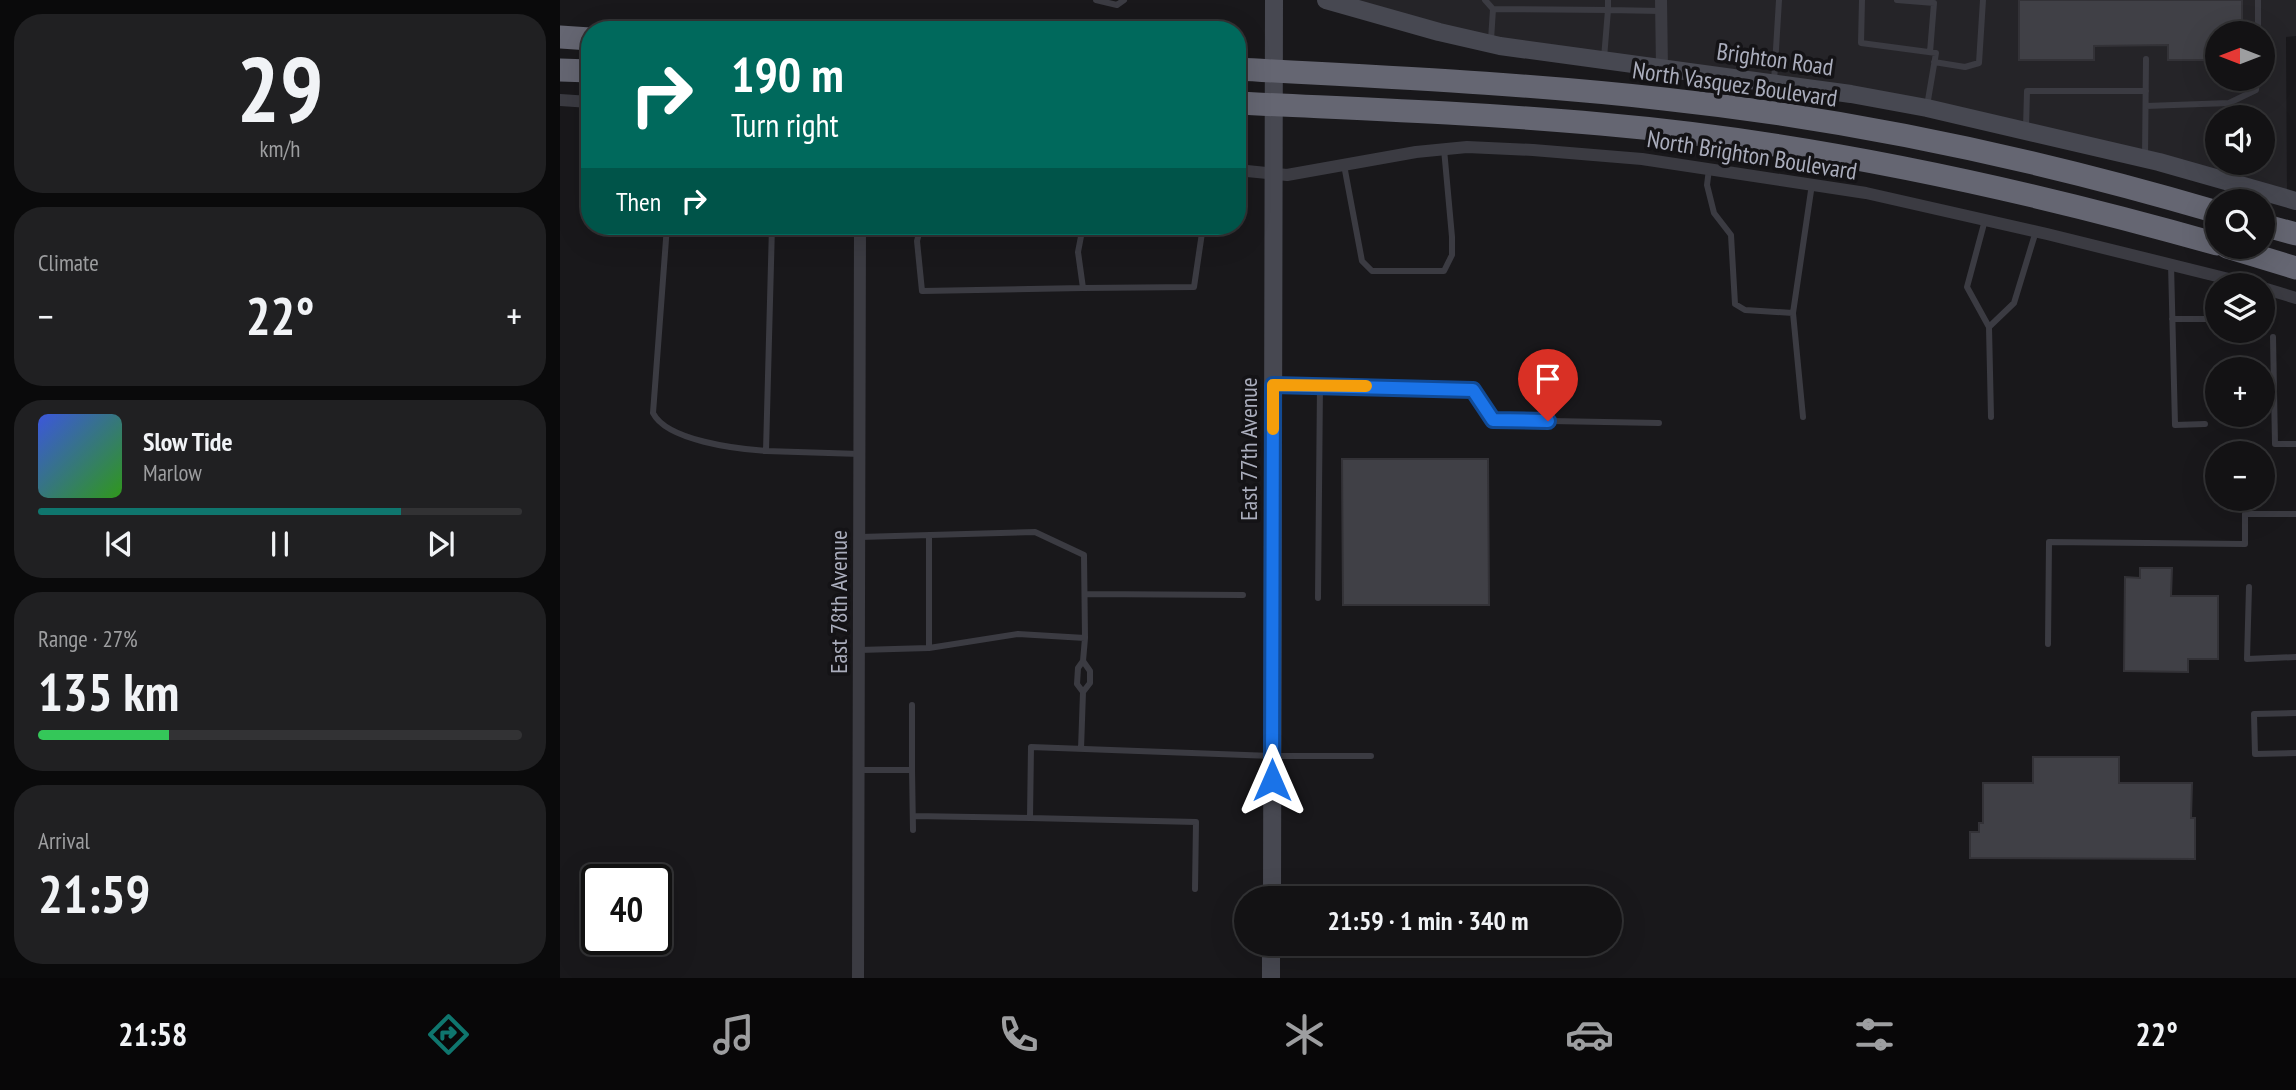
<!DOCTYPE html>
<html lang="en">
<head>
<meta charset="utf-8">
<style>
  body { margin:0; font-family:"PT Sans Narrow",sans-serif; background:#202022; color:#f1f3f6; height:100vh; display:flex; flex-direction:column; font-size:26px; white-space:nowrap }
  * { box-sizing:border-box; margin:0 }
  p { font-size:23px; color:#9d9ea0 }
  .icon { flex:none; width:38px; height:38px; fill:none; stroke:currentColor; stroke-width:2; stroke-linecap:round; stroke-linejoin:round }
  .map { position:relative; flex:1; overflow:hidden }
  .details { display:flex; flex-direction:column; gap:14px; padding:14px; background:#0a0a0b; width:560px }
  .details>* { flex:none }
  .guide { position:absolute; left:21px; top:21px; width:665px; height:214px; border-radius:28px; box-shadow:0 7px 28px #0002,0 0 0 2px #323234; background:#00695c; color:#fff; overflow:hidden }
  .needle { width:46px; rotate:270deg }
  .tools { position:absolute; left:1645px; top:21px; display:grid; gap:14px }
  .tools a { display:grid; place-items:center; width:70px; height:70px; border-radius:50%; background:#131214; box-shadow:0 7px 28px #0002,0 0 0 2px #323234; font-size:35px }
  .speed { position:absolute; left:21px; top:864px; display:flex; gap:14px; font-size:35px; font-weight:700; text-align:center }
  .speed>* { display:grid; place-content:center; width:91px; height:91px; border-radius:50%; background:#131214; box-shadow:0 7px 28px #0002,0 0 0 2px #323234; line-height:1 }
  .speed .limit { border:4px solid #111; border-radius:10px; background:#fff; color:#111 }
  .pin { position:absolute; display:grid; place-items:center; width:60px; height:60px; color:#fff; margin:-72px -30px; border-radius:50% 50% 50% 0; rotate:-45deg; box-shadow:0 0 7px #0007 }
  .pin .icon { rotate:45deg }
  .me { position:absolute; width:77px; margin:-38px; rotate:0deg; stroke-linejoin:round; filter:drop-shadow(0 0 5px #0008) }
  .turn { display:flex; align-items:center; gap:24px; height:147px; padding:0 35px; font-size:32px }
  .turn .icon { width:91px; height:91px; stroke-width:2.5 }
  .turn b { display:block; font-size:49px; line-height:60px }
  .then { display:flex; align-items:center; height:66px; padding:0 35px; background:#0003; gap:14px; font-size:26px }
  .big { font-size:52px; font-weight:800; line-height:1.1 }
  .details .widget { flex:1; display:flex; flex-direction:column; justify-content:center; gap:10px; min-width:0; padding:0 24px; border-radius:28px; background:#202022 }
  .details .dial { align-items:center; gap:0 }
  .dial b { font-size:91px; line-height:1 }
  .song { display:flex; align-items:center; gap:21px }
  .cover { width:84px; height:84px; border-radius:10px; background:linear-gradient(135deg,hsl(230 70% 55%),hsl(110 70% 35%)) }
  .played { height:7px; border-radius:4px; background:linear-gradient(90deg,#0f766e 75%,#323234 75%) }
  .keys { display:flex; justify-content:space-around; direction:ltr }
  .heat { display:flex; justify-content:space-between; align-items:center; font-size:38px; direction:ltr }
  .charge { height:10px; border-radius:5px; background:linear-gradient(90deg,#34c759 27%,#323234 0) }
  .trip { position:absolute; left:674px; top:886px; width:388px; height:70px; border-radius:35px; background:#131214; box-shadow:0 7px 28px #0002,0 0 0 2px #323234; font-weight:800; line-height:70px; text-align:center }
  .tab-bar { display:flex; height:112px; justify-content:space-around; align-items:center; background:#080708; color:#9d9ea0 }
  .tab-bar .icon { width:49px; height:49px }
  .tab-bar .current { color:#0f766e }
  .tab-bar b { font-size:32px; color:#f1f3f6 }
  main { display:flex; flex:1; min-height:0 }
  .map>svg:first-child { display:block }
</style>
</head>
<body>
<main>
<section class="details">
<div class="widget dial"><b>29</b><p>km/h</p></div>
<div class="widget"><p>Climate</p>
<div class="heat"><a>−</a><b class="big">22°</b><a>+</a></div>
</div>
<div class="widget">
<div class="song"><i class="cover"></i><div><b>Slow Tide</b><p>Marlow</p></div></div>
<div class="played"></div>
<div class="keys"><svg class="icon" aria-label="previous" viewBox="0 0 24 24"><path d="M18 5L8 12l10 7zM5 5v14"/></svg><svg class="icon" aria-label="pause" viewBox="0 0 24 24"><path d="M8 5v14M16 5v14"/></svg><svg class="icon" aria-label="next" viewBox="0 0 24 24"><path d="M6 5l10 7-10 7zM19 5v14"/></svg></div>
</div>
<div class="widget"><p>Range · 27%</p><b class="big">135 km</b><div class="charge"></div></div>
<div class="widget"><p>Arrival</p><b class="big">21:59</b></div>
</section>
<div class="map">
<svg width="1736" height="978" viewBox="0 0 1736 978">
  <rect width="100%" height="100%" fill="#19181b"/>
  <path fill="#252428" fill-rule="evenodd" d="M769,0H1736V36L1726,37L1727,199L1454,127L988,53ZM1657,33H1703V79H1657ZM1657,117H1703V163H1657Z"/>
  <path fill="#404046" stroke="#333237" stroke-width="2" d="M1459,0H1682V33H1657V60H1608V45L1534,46V60H1459Z
    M782,459H928L929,605H783Z
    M1580,568H1612L1611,596H1658V659H1628V672L1564,671L1565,577L1580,578Z
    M1473,757H1559V783H1632L1631,818H1635V859L1410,858V832H1419V823H1423V783H1473Z"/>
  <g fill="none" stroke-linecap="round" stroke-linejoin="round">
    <path stroke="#3b3b42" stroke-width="6" d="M536,0L557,5L564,0
      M925,0L933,9L931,40
      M1048,0V10L1101,11
      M1302,0L1301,43L1376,53L1367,106
      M1337,0L1374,3L1370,52
      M1698,0V33
      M933,9L1048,10L1044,58
      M1374,62L1405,67L1419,63L1423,0
      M1214,82L1219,0
      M1586,106L1669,103L1696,90L1697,79
      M1466,128L1467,91H1586
      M1585,157L1586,59
      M784,165L802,261L812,271H884L892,255V237L884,149
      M1149,169L1147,185L1154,213L1171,235L1175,304L1185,310L1233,313
      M1425,220L1407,287L1429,327L1454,303L1476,231
      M107,226L93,413C107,441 178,449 206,451
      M212,226L206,451L300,454
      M361,226L357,241L362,291L523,288L518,252L523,226
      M1611,264L1615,425L1645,424
      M523,288L634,287L643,226
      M1612,319H1649L1657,299
      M1429,327L1431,417
      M1713,337L1715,444H1736
      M715,385H760L758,598
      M760,385L913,390L933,420L1099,423
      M1243,417L1233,313L1252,184
      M369,535V648
      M1689,587L1687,659L1736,657
      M525,594L683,595
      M1488,644L1489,542L1685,544V514H1736
      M299,650L369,648L458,634L525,638L524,555L475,532L300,537
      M523,692L517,684L518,668L523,661L525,638
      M1736,713L1694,714L1695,754L1736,753
      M521,749L523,692L530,683V671L523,661
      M298,770H352V705
      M352,770L353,830
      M353,816L470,818L471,747L712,756H811
      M470,818L636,822L635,889"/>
    <path stroke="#3b3b42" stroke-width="12" d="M1101,0L1102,68
      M0,100L30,102
      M677,170L727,175L856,152L907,147L973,150L1082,159L1306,193L1487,234L1693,285
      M1703,288L1736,298
      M298,978L300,226"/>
    <path stroke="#474851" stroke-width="18" d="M766,0L879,32L940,46L1291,94L1367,108L1599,162L1736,201
      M712,898L714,0
      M711,978V943"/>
    <path stroke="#656672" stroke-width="23" d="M0,37L30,39
      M677,69C820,77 962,83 1104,99C1291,119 1477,159 1657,212
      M0,70L30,71
      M677,103C798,109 920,113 1041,124C1250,142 1456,187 1657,244
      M1703,225L1736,234
      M1667,247L1736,268"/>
  </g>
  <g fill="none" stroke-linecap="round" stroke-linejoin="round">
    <g stroke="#114b97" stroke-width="18">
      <path id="route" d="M712,780L713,385L913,390L933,420L988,421"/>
    </g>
    <use href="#route" stroke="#1a73e8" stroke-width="12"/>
    <path stroke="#f59e0b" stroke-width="12" d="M713,429V385L806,386"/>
  </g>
  <g text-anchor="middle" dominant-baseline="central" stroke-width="7" stroke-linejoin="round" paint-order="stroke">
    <g font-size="24" fill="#aaadbc" stroke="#141316">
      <text transform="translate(1215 59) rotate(8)">Brighton Road</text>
      <text transform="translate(1175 84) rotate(8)">North Vasquez Boulevard</text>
      <text transform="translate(1192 155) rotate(9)">North Brighton Boulevard</text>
      <text transform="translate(688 449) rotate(-90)">East 77th Avenue</text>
      <text transform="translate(278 602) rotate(-90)">East 78th Avenue</text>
    </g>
  </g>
</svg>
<div class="tools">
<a><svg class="needle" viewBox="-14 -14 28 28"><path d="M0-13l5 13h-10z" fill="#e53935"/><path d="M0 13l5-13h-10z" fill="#9d9ea0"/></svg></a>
<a><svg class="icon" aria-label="sound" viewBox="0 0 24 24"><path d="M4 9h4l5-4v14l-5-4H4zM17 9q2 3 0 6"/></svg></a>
<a><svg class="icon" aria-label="search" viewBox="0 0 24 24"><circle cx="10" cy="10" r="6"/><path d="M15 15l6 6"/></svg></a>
<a><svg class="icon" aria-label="layers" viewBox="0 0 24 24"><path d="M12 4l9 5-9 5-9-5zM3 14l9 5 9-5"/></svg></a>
<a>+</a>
<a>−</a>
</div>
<div class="speed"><div class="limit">40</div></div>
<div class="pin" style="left:988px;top:421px;background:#d93025"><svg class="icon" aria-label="arrive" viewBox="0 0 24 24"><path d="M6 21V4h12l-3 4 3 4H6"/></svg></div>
<svg class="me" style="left:712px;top:780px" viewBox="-20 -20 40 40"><path d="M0-17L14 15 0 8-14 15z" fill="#1a73e8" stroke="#fff" stroke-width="4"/></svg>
<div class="trip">21:59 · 1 min · 340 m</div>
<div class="guide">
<div class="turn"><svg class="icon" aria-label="right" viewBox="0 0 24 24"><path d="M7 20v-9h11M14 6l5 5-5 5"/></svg><div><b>190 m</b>Turn right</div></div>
<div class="then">Then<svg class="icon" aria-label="right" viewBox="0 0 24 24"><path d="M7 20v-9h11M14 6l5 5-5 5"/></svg></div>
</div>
</div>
</main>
<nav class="tab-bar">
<b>21:58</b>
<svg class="icon current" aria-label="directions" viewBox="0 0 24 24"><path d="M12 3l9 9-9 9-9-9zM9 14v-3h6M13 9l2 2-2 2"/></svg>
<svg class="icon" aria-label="music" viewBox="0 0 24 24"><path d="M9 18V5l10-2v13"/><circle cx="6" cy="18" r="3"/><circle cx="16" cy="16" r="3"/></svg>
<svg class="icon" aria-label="phone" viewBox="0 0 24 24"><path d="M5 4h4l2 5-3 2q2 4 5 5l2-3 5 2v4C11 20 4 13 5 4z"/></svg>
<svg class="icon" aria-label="climate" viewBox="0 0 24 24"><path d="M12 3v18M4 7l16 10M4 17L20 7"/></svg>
<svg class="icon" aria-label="car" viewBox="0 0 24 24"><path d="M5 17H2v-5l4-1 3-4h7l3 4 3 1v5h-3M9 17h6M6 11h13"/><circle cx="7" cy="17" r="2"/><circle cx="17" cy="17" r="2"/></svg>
<svg class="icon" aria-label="filters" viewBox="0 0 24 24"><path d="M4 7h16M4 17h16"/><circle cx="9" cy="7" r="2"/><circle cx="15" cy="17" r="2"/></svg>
<b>22°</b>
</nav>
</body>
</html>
